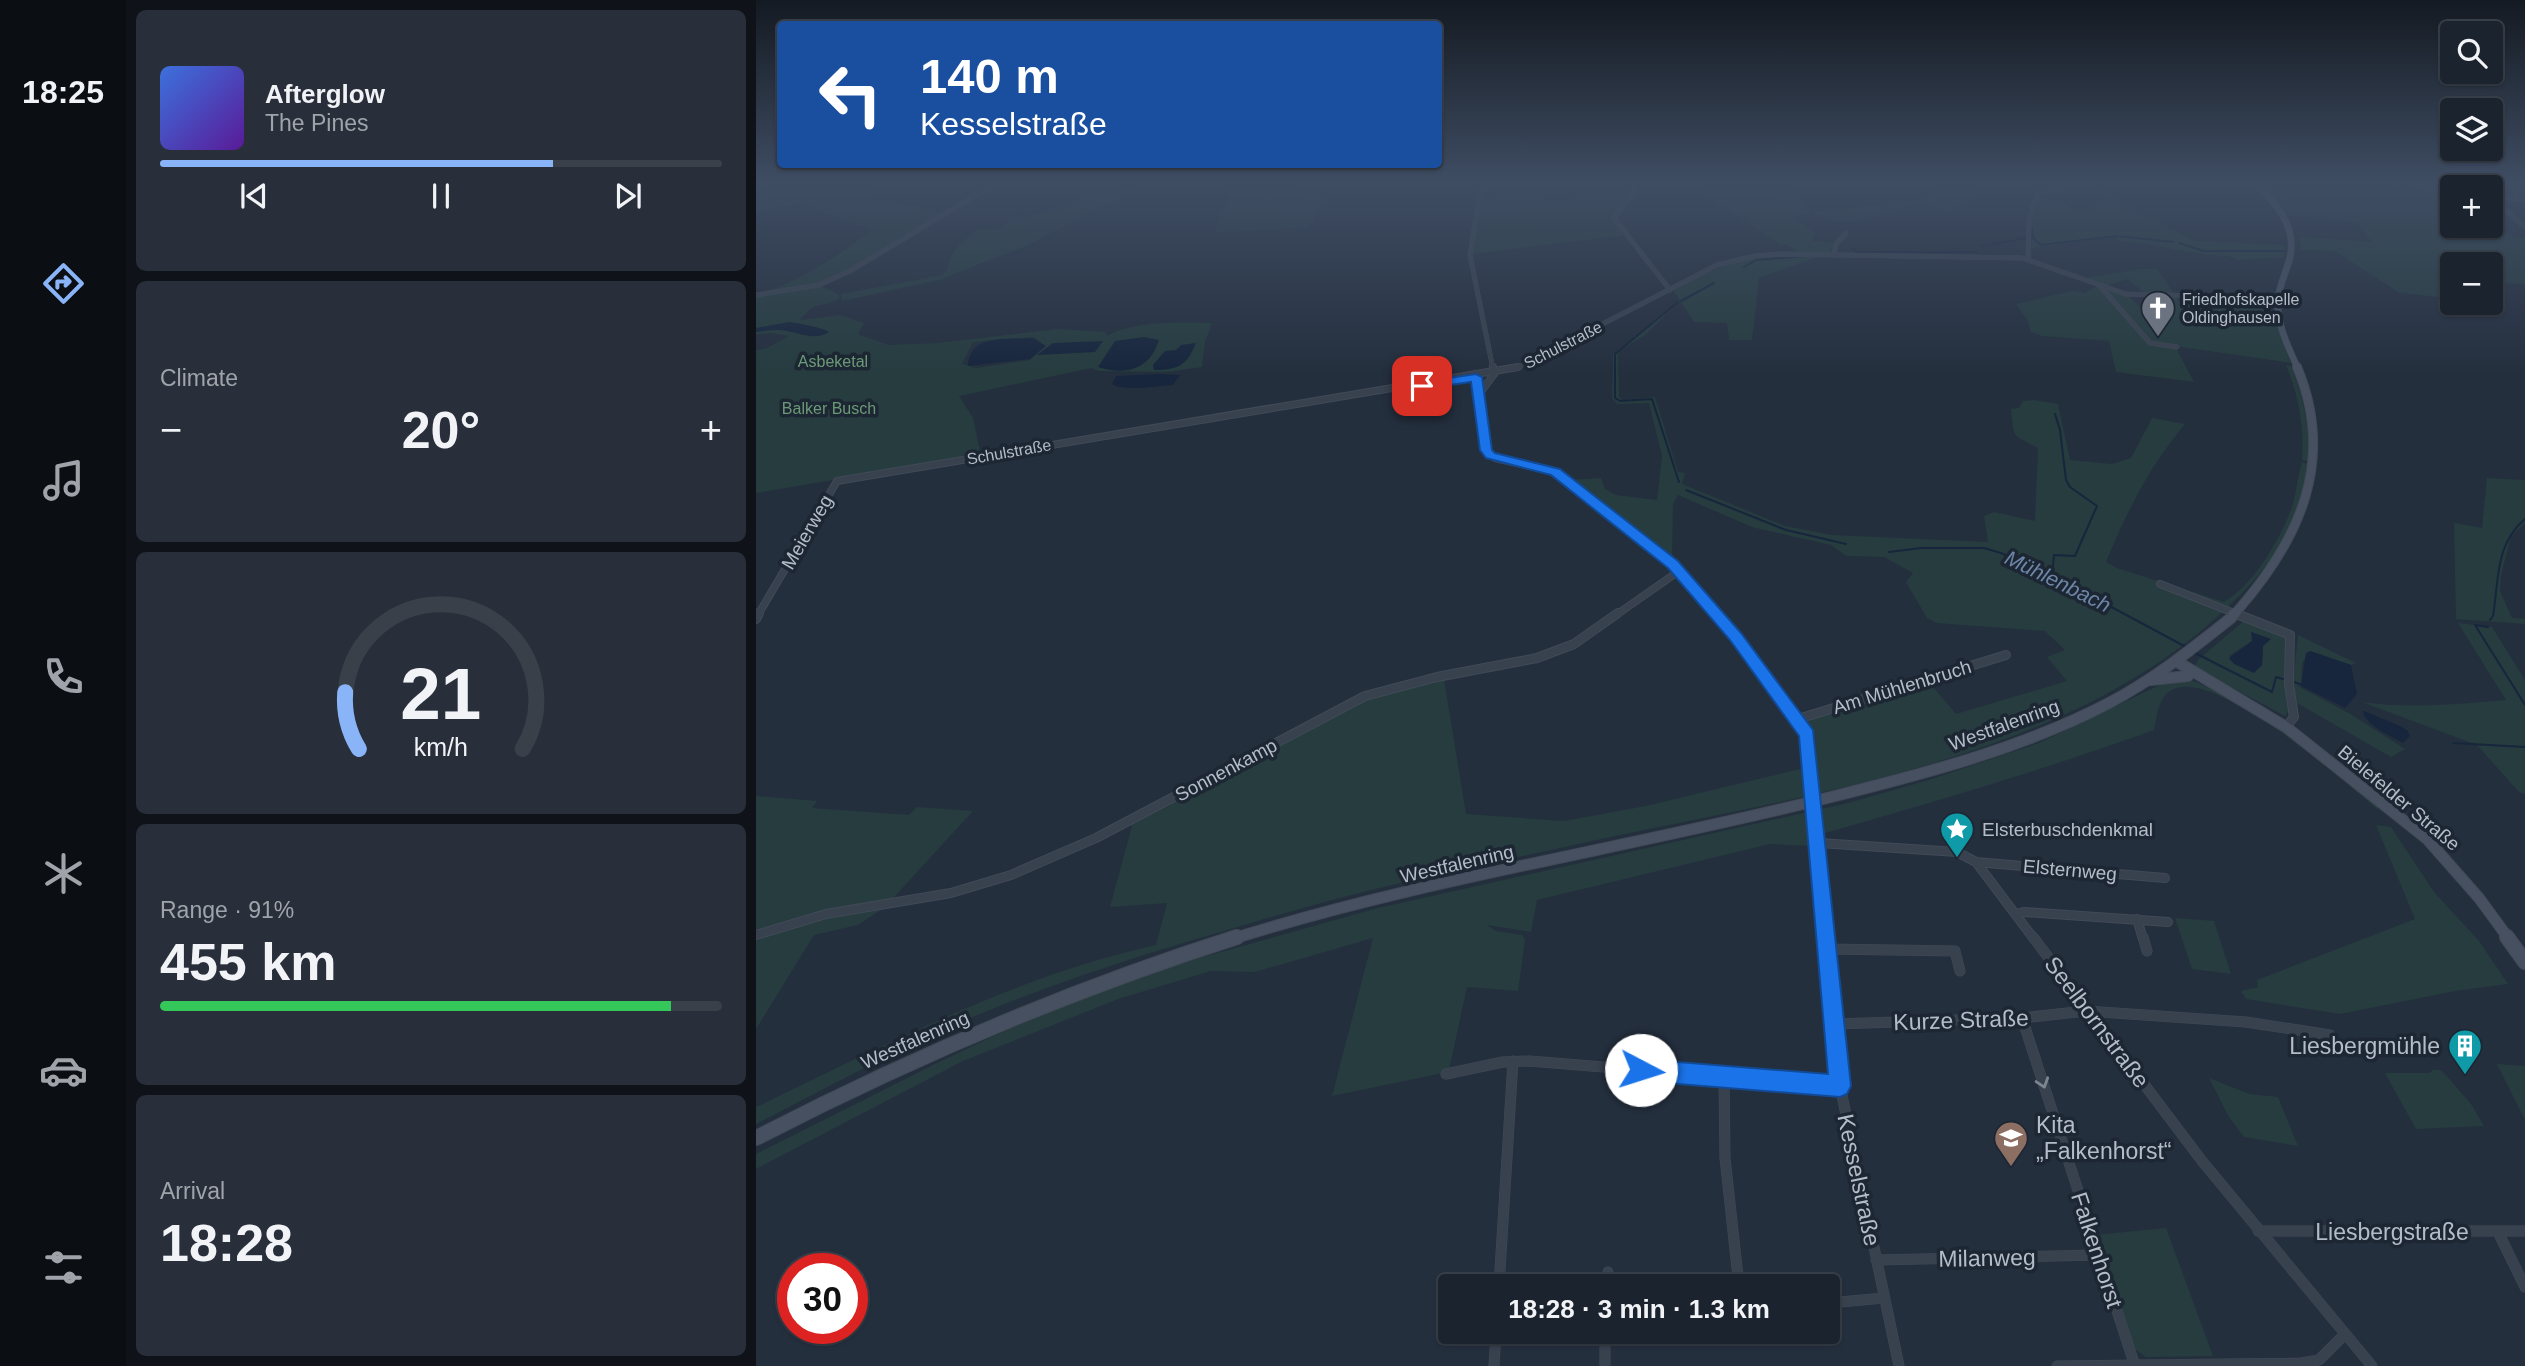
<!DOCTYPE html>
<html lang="en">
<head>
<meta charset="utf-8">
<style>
  body { margin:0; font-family:Helvetica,sans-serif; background:#282f3a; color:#f1f3f6; height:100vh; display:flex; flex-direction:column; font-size:26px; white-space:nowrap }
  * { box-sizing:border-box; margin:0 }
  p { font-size:23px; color:#a0a4aa }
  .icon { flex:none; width:38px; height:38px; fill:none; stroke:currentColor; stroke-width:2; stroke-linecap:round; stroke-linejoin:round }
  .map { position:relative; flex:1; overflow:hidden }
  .drawer { display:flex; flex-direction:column; gap:10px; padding:10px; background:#0f1319; width:630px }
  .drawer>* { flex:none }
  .banner { position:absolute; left:21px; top:21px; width:665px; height:147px; border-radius:7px; box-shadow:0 2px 5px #0004,0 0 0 2px #39404a; background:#1a4fa0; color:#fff; overflow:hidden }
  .buttons { position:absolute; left:1684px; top:21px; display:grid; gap:14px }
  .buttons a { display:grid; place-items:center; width:63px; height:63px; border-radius:7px; background:#1b232e; box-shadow:0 2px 5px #0004,0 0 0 2px #39404a; font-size:35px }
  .speed { position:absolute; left:21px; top:1253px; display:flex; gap:14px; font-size:35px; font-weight:700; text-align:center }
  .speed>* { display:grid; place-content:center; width:91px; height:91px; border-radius:50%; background:#1b232e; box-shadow:0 2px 5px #0004,0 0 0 2px #39404a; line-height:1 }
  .speed .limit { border:10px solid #d22; background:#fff; color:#111 }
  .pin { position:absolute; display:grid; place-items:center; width:60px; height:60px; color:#fff; margin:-30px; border-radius:14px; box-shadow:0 4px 10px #0006 }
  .me { position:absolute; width:77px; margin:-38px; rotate:95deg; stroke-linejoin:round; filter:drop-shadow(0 0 5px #0008) }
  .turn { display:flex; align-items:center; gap:24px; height:147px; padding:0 28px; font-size:32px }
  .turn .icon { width:91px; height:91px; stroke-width:2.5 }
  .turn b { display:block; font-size:49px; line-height:60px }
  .big { font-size:52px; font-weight:600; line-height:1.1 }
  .drawer .card { flex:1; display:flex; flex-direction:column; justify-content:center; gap:10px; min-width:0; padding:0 24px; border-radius:10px; background:#282f3a }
  .drawer .dial { align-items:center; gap:0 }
  .dial svg { height:182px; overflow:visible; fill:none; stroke:#39404a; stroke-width:7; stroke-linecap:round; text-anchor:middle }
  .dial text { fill:#f1f3f6; stroke:none }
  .song { display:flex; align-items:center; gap:21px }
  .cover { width:84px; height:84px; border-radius:10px; background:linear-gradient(135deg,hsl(220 70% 55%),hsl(270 70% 35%)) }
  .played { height:7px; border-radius:4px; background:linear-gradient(90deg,#8ab4f8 70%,#39404a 70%) }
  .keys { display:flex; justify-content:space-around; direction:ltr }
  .heat { display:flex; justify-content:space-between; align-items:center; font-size:38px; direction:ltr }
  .charge { height:10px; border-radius:5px; background:linear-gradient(90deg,#34c759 91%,#39404a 0) }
  .trip { position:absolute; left:682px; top:1274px; width:402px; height:70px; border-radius:7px; background:#1b232e; box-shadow:0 2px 5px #0004,0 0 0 2px #39404a; font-weight:600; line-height:70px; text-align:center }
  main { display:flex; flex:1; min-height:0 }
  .tab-bar { display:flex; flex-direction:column; width:126px; justify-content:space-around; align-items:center; background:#0b0e12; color:#a0a4aa }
  .tab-bar .icon { width:49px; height:49px }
  .tab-bar .current { color:#8ab4f8 }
  .tab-bar b { font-size:32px; color:#f1f3f6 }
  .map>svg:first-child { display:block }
</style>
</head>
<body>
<main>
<nav class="tab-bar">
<b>18:25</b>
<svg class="icon current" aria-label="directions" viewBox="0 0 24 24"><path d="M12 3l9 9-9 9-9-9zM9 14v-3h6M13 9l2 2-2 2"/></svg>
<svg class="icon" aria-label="music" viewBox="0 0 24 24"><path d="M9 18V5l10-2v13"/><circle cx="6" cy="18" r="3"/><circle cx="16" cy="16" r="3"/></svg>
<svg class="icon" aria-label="phone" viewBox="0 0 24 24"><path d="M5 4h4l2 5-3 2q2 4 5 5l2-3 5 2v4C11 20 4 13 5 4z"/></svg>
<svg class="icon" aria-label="climate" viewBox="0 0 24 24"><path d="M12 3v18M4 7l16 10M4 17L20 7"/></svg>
<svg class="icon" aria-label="car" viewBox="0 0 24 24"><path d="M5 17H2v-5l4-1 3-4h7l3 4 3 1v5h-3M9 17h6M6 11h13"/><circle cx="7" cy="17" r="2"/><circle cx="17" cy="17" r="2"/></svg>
<svg class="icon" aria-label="filters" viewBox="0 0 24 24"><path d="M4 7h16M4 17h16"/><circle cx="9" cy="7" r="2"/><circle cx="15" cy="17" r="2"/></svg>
</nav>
<section class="drawer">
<div class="card">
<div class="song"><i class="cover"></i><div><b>Afterglow</b><p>The Pines</p></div></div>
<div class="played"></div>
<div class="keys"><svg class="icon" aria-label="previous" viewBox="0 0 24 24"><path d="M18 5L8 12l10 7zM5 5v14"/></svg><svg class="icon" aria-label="pause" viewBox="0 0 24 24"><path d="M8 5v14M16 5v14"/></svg><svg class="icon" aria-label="next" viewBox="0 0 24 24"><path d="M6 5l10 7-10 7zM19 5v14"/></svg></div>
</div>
<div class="card"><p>Climate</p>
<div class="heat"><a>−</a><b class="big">20°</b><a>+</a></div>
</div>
<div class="card dial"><svg viewBox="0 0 100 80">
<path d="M14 69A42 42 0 1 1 86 69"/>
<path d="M14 69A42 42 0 0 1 8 44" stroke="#8ab4f8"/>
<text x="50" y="56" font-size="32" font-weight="700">21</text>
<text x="50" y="72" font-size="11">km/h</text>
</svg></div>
<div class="card"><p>Range · 91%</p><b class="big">455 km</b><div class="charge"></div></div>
<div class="card"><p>Arrival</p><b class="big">18:28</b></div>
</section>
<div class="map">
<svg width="1769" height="1366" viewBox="0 0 1769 1366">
  <rect width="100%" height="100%" fill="#242f3e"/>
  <path fill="#263c3f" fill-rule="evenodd" d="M38,182H87L118,193L114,200L166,207L188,214L112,263L62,285L82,294L84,298C67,309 61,298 44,320L84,315L108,323L102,334L133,345L181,343L302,329L349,332L351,336C375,321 428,322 456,323L449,342L446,367L411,372L342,371L335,368L203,396L217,418L225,455L0,493V350L9,349L33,336L16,333L0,334V294C34,288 88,252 116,230L43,203L0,213V197ZM278,337L289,346L274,360L220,368L206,364L217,342Z
    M479,182L556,193L567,200L557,222L549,227L459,233L465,208L472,204L475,193L470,188Z
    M940,182H1021L1057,212L1165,200L1195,182H1240L1190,214L1165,200L1138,212V215C1103,216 1091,232 1057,212L1037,217L1059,234L1055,241L1078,243L1074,252H1042L1030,244L1024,245C1006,228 948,201 940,182Z
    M1336,182L1379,210L1438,241L1528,245V257L1482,260C1471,253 1457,257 1445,254C1415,249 1394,243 1363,241L1360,237L1276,248L1275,219L1284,194L1295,203L1306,201L1318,210L1338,208L1340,201L1355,200L1374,212L1333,183Z
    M1503,182H1624L1696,191V226H1734V222L1760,238H1769V284L1734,281V264H1696V299L1642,292L1579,251L1545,250L1544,237L1616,242L1601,222L1534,216Z
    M383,184L387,187L366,193L367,199L344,207L270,246L183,280L86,301L85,294L186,275L191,271C193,252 208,240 223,229H242L255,221L298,210L328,197L359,193Z
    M756,193L786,195L787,201L874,194L856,217L870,235L716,254L726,198L741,199Z
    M1067,255L1003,278L996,340H973L971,323L938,322L917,290C976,257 1002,256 1067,255Z
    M1385,269H1401L1425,304H1438L1443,310L1513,305L1517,324L1521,326L1535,363L1419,346L1438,382L1360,372L1353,341L1286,336L1275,332L1272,322L1260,304L1317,291L1329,293L1342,285L1372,295L1396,320L1413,314C1400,295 1387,295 1372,279L1349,286L1329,278Z
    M922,302L888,336L864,350L862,355L863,397L866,400L899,397L922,472L929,473L926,484L1029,526L1076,535L1232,542L1228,516L1238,512L1279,521L1282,448C1256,434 1258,440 1255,409L1263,408L1267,401L1278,400L1302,404L1314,460L1356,464L1375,458L1396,418L1429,424C1393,467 1371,511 1350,562L1361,568L1468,602C1497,585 1520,545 1533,515C1540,499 1541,479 1546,462L1552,464C1543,532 1510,573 1461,617C1305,758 1058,794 859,836C746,861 630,883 519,916C416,946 310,977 212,1019C140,1050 70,1088 0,1124V1107C130,1045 259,976 400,945L411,903L354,907L376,826L371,825L378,816L606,693L687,673L710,814L808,821L890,806L1048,768L1061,762L1059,736L1051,720L1172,681L1200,714L1311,681L1291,657L1309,650L1289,631L1181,623L1171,618L1150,582L1157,573L1128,557L1090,556L1075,545L996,527L922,495L917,504L916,559L814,480L845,478L849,489L860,495L901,500L906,456L893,403L861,404L856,398L857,354Z
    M1530,365L1535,366C1547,398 1555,427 1552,461L1546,460C1548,425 1543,397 1530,365Z
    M1731,478L1769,480V523L1755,536L1745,575L1744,591L1756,618L1769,619V624L1700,619L1698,523L1726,528Z
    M1488,621L1531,637L1528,680L1533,710L1529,716L1438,667L1443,659ZM1496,632L1511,640L1507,646L1506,665L1473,656L1496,641Z
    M1702,623L1736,627L1769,680V794L1763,792L1721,745L1606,702C1653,709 1702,704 1750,700Z
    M1542,635L1600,663L1595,665L1554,651L1546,663L1545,686L1540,685L1596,715L1649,749L1635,757L1541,703L1537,684Z
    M1435,680C1507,709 1564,758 1624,806L1621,809C1589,782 1455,663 1414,691C1402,699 1401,717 1398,730C1290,769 1180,802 1069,833L1056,846L1014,844L781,900L775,932L731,925L740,931L766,935L769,940L762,991L711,987L693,1070L687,1073L576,1096L617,938L499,972L455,971L362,999L207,1061L0,1169V1154L187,1060L287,1013L408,968L622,908L1092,803L1176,779L1283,743L1408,683Z
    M0,796L61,801L56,808L153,815L161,807L217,811L129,907L102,925L58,935L0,1029Z
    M1620,825L1635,827L1678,892L1723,941L1752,984L1699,991L1584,1014L1490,999L1485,991L1502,987L1501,980L1659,919Z
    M1419,918L1458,921L1475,974L1436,969Z
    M1741,1064L1769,1066V1118H1768Z
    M1677,1070H1684L1688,1073L1715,1104L1728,1126L1660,1129L1629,1073H1673Z
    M1453,1078L1493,1094L1522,1097L1542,1146L1488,1137L1473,1117Z
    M1410,1228L1457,1356L1390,1357L1376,1347L1339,1235Z"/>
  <path fill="#17263c" d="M33,322C42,323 68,328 73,332C57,342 41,331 23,330C15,330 8,331 0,332V328Z
    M388,337L403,340C394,369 371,376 342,367L359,341Z
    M276,338L290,346L274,359L212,366C214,333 251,340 276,338Z
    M347,341L339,352L281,355L297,343Z
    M440,343C431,366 421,370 398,370L397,365L409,351L420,350L425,345Z
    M405,374L424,375L417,385C402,386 368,392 356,384L360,376Z
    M1495,632L1515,639L1507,646L1506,665L1498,673L1478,664L1473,658L1496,641Z
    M1554,651L1595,665L1601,694L1589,708L1545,686L1550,653Z
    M1610,713L1651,730L1654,736L1647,743C1633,735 1615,728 1607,714Z"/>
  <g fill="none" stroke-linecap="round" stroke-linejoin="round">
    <path stroke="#17263c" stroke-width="2" d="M1276,228L1277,238L1285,245L1360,236L1418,242
      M1423,243L1448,251H1528
      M1226,246L1269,238
      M1096,248L1101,252H1221
      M988,267L1000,260L1049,256
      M925,301L958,283
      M922,302L859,354V398L864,401L896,399L923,482
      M930,490L1030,530L1090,544
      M1133,552L1165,548H1228L1245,553L1307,581L1430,647
      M1296,575L1298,555L1319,556L1341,506L1314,487L1310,480L1304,430L1299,414
      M1734,620L1737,616C1743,580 1739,544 1769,519
      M1732,627L1719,625L1769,705
      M1437,652L1516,692L1520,677L1527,679
      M1538,682L1547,685
      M1608,712L1646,728
      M1697,743L1769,747"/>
    <g stroke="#414a57" stroke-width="5">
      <path id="street-far3" d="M734,182L724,194L714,255L737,369
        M879,182L877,193L858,218L914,290
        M1634,182L1696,190
        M1734,195L1769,200
        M1740,195L1745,206L1769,227
        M1758,199L1760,190L1768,182
        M1078,255L1080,244L1090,233
        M1272,259L1273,219L1282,193L1333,182
        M1343,285L1394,343L1421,347
        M0,295L63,285L94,271L242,182
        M759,369L961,265L999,256L1024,254L1266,258L1370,294L1522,298"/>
    </g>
    <g stroke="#414a57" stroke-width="8">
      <path id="street-far2" d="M737,367L738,374
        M720,377L730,450L739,458L799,472L917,564L961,615
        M724,393L738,374
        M1404,584L1483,615
        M2,615L81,481L762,367
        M860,615L923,571"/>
    </g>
    <g stroke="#414a57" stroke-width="10">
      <path id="street-far1" d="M959,613L1048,727L1054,745L1056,777
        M1478,613L1534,635L1533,684L1538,717L1530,727
        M0,619L3,613
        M1042,719L1250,655
        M1060,825L1070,939
        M1063,843L1201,852L1220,862L1278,939
        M1220,862L1409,878
        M1261,914L1268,912L1412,922
        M1381,919L1387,939
        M0,935L70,914L195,893L255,875L340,838L609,696L681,677L781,658L818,644L862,613"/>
    </g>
    <g stroke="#414a57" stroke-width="11">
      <path id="street" d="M1070,937L1084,1086L1143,1366
        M1277,937L1446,1161L1616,1366
        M1387,937L1391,951
        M1072,949L1199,951L1204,971
        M1266,1018L1378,1363
        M1079,1024L1266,1018L1330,1011L1490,1022L1574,1035
        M690,1074L747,1062L773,1061L1084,1086
        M968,1077L969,1158L983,1286
        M1502,1231H1769
        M1742,1232L1769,1287
        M1120,1260L1342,1255
        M743,1286L757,1061
        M851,1286L852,1272
        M1073,1303L1128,1298
        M849,1332V1366
        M738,1366L740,1332
        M1301,1366L1545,1363L1563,1360L1589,1334"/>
    </g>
    <g stroke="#414a57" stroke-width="7">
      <path id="secondary-far3" d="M1498,182C1520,203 1543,228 1533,261C1529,275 1522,288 1522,302C1521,326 1533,348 1542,369"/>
    </g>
    <g stroke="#414a57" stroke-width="10">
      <path id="secondary-far2" d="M1482,610C1544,539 1580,460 1541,367"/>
    </g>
    <g stroke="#414a57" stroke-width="12">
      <path id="secondary-far1" d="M1420,661L1530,727L1671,839L1723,898L1753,939
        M1395,680L1432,676
        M476,939C671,878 873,848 1071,798C1167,774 1265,749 1353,703C1397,680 1436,649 1475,618"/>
    </g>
    <g stroke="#414a57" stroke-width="16">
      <path id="secondary" d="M1751,937L1769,962
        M0,1138C155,1058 314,990 481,937"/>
    </g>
    <use href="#street-far3" stroke="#38414e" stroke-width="4.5"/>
    <use href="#street-far2" stroke="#38414e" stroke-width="6"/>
    <use href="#street-far1" stroke="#38414e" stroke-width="8"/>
    <use href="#street" stroke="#38414e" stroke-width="10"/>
    <use href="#secondary-far3" stroke="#465061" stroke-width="6"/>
    <use href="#secondary-far2" stroke="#465061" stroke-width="8"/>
    <use href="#secondary-far1" stroke="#465061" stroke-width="10"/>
    <use href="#secondary" stroke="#465061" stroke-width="14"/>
    <g stroke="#414a57" stroke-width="10" stroke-linecap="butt">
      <path id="street-bridge" d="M1056,777L1060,825"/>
    </g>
    <g stroke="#414a57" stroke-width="10" stroke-linecap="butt">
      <path id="secondary-bridge-far1" d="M1478,615L1482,610"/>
    </g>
    <g stroke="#414a57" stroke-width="12" stroke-linecap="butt">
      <path id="secondary-bridge" d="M1475,618L1479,613"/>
    </g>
    <use href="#street-bridge" stroke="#38414e" stroke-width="8"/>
    <use href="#secondary-bridge-far1" stroke="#465061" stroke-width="8"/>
    <use href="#secondary-bridge" stroke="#465061" stroke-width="10"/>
  </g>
  <defs><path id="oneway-chevron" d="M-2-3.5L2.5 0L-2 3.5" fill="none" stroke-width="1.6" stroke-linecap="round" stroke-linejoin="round" transform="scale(1.75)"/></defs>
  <use stroke="#7c8592" href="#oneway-chevron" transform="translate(1287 1083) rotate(72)"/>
  <linearGradient id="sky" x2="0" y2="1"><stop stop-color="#141a22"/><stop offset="0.49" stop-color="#3f4d63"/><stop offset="1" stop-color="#3f4d63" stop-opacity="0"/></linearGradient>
  <rect width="1769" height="373" fill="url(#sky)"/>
  <path fill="#1a73e8" stroke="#114b97" stroke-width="2" d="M720,374L726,377L736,450L739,453L804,469L922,561L985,633L1057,730L1095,1086L1091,1094L1084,1097L885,1081L877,1078L874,1070L877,1062L885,1059L1072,1074L1043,736L974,640L912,568L795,475L730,458L724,450L715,382L666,389L660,386L666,382Z"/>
  <defs>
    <g id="church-pin" transform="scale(1.75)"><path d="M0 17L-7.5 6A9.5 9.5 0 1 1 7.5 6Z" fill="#6b7280" stroke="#1d2633"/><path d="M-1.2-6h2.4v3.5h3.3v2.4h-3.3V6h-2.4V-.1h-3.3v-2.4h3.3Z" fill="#fff"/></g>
    <g id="sight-pin" transform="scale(1.75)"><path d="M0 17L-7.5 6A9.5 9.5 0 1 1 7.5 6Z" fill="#0f9aa8" stroke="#1d2633"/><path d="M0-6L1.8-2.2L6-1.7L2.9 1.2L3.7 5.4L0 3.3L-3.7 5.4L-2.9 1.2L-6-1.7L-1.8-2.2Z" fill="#fff"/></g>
    <g id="building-pin" transform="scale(1.75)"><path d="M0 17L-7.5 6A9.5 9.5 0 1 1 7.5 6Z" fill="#0f9aa8" stroke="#1d2633"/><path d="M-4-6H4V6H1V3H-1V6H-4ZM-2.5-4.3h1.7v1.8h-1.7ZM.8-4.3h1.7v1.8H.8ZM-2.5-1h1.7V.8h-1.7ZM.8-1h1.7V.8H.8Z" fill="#fff"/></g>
    <g id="school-pin" transform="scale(1.75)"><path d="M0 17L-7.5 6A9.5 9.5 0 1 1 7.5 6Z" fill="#8d6e63" stroke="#1d2633"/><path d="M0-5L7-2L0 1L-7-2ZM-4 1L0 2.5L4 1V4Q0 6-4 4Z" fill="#fff"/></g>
  </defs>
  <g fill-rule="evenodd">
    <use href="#church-pin" x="1402" y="308"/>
    <use href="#sight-pin" x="1201" y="829"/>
    <use href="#building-pin" x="1709" y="1046"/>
    <use href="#school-pin" x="1255" y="1138"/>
  </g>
  <g text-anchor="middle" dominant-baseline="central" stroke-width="7" stroke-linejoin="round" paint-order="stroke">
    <g font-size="16" fill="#b4bcc9" stroke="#1d2633" text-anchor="start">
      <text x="1426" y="299">Friedhofskapelle<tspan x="1426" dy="18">Oldinghausen</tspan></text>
    </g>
    <g font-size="16" fill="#b4bcc9" stroke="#1d2633">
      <text transform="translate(807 345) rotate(-27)">Schulstraße</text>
      <text transform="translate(253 452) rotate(-10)">Schulstraße</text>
    </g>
    <g font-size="16" fill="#6b9a76" stroke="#1d2633">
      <text x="77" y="361">Asbeketal</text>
      <text x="73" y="408">Balker Busch</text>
    </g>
    <g font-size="19" fill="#b4bcc9" stroke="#1d2633">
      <text transform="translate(51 532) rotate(-60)">Meierweg</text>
      <text transform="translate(1146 687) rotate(-17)">Am Mühlenbruch</text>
      <text transform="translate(1248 725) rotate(-20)">Westfalenring</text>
      <text transform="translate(470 770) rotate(-28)">Sonnenkamp</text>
      <text transform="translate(1643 798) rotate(40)">Bielefelder Straße</text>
      <text transform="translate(701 864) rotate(-13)">Westfalenring</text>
      <text transform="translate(1314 870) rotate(5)">Elsternweg</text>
      <text transform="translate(159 1040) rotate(-24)">Westfalenring</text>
    </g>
    <g font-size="19" fill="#b4bcc9" stroke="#1d2633" text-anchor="start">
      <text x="1226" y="829">Elsterbuschdenkmal</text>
    </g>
    <g font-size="21" font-style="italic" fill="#6d86a8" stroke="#1d2633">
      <text transform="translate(1302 581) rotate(26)">Mühlenbach</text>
    </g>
    <g font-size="23" fill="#b4bcc9" stroke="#1d2633">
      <text transform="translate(1205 1020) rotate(-2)">Kurze Straße</text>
      <text transform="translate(1341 1022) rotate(53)">Seelbornstraße</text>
      <text transform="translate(1103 1180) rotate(78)">Kesselstraße</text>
      <text x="1636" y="1232">Liesbergstraße</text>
      <text transform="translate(1341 1250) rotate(72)">Falkenhorst</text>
      <text transform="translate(1231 1258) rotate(-1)">Milanweg</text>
    </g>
    <g font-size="23" fill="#b4bcc9" stroke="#1d2633" text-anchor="end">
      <text x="1684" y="1046">Liesbergmühle</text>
      <text x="1280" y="1125" text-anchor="start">Kita<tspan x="1280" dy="26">„Falkenhorst“</tspan></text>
    </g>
  </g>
</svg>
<div class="buttons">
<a><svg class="icon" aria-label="search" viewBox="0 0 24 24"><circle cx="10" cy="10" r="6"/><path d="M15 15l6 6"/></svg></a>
<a><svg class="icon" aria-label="layers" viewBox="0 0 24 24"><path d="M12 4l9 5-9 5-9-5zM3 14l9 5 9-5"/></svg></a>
<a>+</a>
<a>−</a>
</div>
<div class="speed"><div class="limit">30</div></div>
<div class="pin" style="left:666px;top:386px;background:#d93025"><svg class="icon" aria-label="arrive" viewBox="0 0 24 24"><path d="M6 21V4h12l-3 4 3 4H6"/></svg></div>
<svg class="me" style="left:885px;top:1070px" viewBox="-20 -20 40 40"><circle r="19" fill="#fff"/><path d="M0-13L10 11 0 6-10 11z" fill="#1a73e8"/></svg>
<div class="trip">18:28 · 3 min · 1.3 km</div>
<div class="banner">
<div class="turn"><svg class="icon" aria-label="left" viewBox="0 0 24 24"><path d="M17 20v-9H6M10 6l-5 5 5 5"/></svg><div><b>140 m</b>Kesselstraße</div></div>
</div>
</div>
</main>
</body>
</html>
